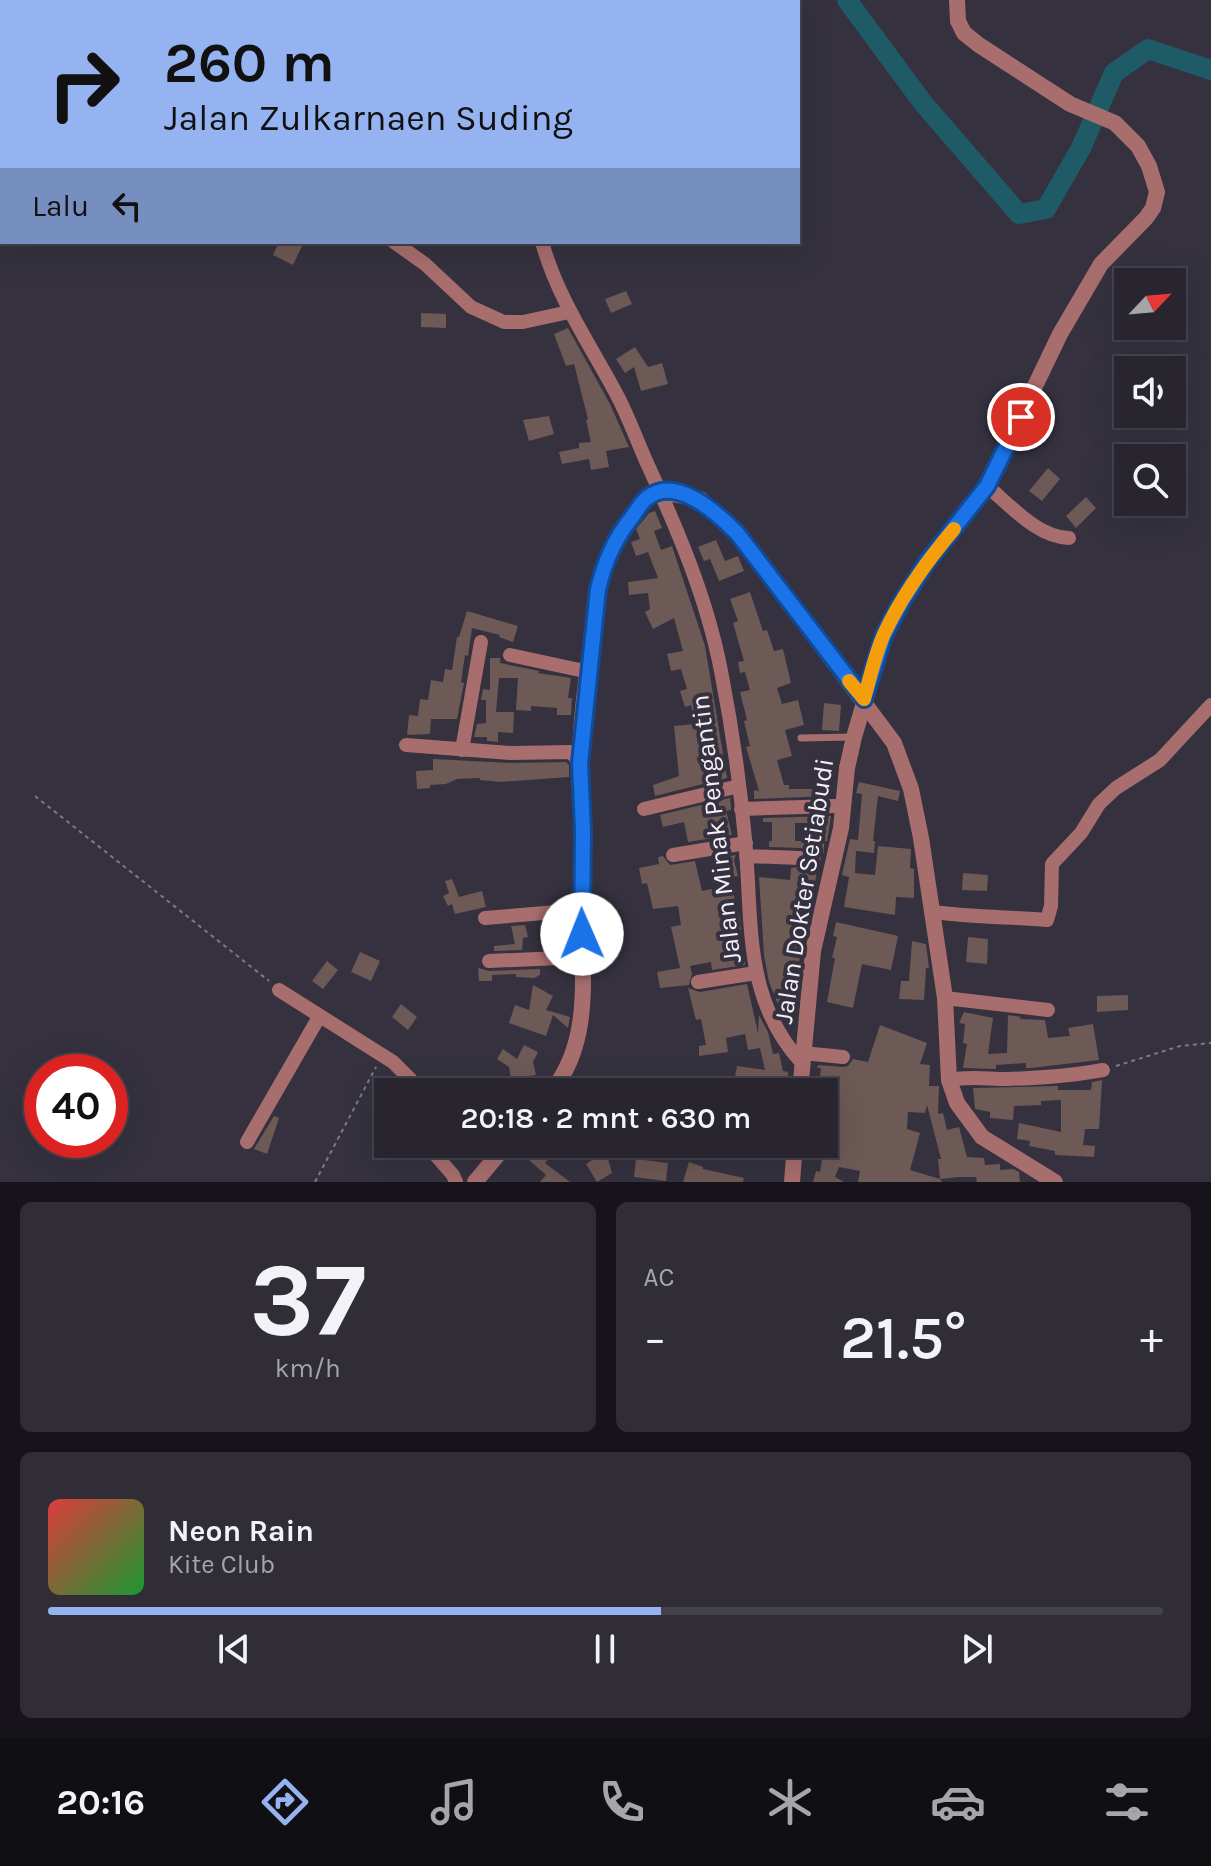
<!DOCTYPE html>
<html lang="id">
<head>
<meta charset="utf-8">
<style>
  body { margin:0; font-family:Karla,sans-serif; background:#302d37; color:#f1f3f6; height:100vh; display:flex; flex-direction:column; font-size:30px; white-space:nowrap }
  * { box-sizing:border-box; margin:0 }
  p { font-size:26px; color:#a5a5aa }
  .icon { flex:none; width:44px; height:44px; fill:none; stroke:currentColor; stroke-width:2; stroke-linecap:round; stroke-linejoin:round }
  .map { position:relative; height:1182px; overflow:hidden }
  .panel { display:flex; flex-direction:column; gap:20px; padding:20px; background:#16141a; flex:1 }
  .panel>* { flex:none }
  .hud { position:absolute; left:0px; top:0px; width:800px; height:244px; box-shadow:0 8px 32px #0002,0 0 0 2px #44424b; background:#95b2f1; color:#111; overflow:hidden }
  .needle { width:52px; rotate:64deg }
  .buttons { position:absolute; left:1114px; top:268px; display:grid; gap:16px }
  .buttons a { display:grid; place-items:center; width:72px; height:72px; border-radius:0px; background:#28252f; box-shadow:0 8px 32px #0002,0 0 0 2px #44424b; font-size:40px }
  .speed { position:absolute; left:24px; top:1054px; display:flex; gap:16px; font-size:40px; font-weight:700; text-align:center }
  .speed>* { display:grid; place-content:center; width:104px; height:104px; border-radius:50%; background:#28252f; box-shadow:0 8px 32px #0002,0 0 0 2px #44424b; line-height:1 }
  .speed .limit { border:12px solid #d22; background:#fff; color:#111 }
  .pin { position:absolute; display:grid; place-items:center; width:68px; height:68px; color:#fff; margin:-34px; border:4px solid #fff; border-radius:50%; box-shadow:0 2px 8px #0007 }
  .me { position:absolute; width:88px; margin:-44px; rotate:359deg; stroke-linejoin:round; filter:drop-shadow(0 0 6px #0008) }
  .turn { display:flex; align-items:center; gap:28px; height:168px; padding:0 32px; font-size:36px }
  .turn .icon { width:104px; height:104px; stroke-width:2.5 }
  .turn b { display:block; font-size:56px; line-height:68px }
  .then { display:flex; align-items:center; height:76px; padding:0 32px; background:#0003; gap:16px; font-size:30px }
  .big { font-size:60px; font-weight:600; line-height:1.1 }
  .panel .widget { flex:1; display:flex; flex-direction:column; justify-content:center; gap:12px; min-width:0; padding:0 28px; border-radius:12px; background:#302d37 }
  .panel .dial { align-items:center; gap:0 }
  .dial b { font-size:104px; line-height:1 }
  .song { display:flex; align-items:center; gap:24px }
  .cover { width:96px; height:96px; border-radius:12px; background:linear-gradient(135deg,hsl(0 70% 55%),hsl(130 70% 35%)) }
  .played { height:8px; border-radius:4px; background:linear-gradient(90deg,#95b2f1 55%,#44424b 55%) }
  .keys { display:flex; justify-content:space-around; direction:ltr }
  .heat { display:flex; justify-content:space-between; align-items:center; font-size:44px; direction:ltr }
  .panel .tiles { flex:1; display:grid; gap:20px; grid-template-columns:1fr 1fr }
  .widget:last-child { grid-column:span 2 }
  .trip { position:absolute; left:374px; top:1078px; width:464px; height:80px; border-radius:0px; background:#28252f; box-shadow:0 8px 32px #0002,0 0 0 2px #44424b; font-weight:600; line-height:80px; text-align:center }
  .tabs { display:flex; height:128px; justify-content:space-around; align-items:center; background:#100f13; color:#a5a5aa }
  .tabs .icon { width:56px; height:56px }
  .tabs .active { color:#95b2f1 }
  .tabs b { font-size:36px; color:#f1f3f6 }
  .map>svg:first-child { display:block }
</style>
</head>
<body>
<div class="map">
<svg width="1211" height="1182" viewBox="0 0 1211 1182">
  <rect width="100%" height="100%" fill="#35313f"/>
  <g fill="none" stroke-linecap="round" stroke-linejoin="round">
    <path stroke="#1f5b67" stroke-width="20" d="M847,0L923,103L1019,214L1046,209L1081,148L1114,73L1148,49L1211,70"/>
  </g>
  <path fill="#6d5956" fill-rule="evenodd" d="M279,242H294L302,246L293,265L273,255Z
    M626,291L632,304L611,313L605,299Z
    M421,313L446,314V328L421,327Z
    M568,328L610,404L629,447L606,451L609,467L591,470L589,459L562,464L559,452L579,448V443L591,442L586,420L588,419L574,364L566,366L554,334Z
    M635,347L648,367L662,363L668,384L641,391L634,367L625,373L616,359Z
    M549,416L554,434L529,441L523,420Z
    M1048,468L1060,479L1042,501L1029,491Z
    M1086,497L1096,508L1076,528L1066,516Z
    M655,511L662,528L654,531L661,550L672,546L705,646L727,778L655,796L653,785L679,776L674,726L696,724L691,705L685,707L680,691L687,689L681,669L671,671L667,654L683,651L674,618L653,629L645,612L650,609L648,593L629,595L628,582L658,578L648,552L636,556L631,542L640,539L636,529L649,513Z
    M716,540L725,561L738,556L744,571L719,581L710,559L704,561L698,547Z
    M750,592L763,631L767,630L774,651L783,649L791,683L777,688L782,704L798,700L804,725L785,730L792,756L777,760L784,785H789V789H814L818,786L819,775L831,776V787L827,786V796L754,799V790L759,791L746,747L750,746L744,721L747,720L740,692L750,690L745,672L740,673L738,662L744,661L733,623L738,621L730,599Z
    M467,611L518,626L513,642L499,637L500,635L472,628L468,656L465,655L461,682L464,683L457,719H431L430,734L407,735L409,715L418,716L420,699L428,700L431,680L443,682L445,669L452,670L457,637H459Z
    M490,658H500V663L539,671L538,673L571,678L568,698H572L571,715H557V708L531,706V711L516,710L518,678H499L496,712H514L513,733L498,732V742L487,741V737H474L477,724L486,723V700H481L483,689L490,690Z
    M824,703L841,705L839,731L822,730Z
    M433,759L511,763L566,762L569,765V777L501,782L480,780V778L457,779L446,784L430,785V788L417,789L416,771L433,770Z
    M859,782L900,791L898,801L878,796L873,841H875L874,853L856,851L855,873L875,875L878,846L911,849L910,868L914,869V898L896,897L895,915L844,907L849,877L842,875L850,839L858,840L862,794L856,793Z
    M730,798L731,810L726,811L732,835L688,842L684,822L663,827L660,815Z
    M831,816L827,841H824V853H821L820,868H817L813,900L797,898L794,911L804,914V936L799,962L790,961L787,990L794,991L793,1021H785L769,982L764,955L759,877L790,880L791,868L805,866L810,858L808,853L801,848L769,847V841H772V822H763V818ZM795,823H814L813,841H795Z
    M736,855L734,860L738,876L729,877L740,918L741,930L735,931L741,958L744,957L745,965L712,970L711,962L690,966L692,974L689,985L660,988L657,972L680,968L671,927L681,925L678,906L653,909L647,883L642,884L639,868L659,864L658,857L663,856L670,865L695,861L702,891L721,887L715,858Z
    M963,873L988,875L987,891L962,890Z
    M452,879L459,897L482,891L486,907L455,914L452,904L448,906L443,896L449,893L445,881Z
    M836,922L898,936L891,970L862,964L853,1008L827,1002L835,958H832L837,937L833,936Z
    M525,925L528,937L523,938L522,950L494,951V946L515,944L511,926Z
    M968,937L988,939L987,964L966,962Z
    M912,941L926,944L929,968H926L924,1000L899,999L901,981H909Z
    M360,952L380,961L371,981L351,972Z
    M327,961L338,970L323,989L312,981Z
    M478,968L489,971L540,969V975L534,978L516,977V974L492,975V981H479Z
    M747,984L758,1033L759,1015L768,1032L773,1054L779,1053L783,1071L788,1072L787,1092H732L737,1066L765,1070L760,1048L748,1050L745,1034L726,1038L728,1052L699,1056V1046L706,1045L701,1019L696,1020L688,988L700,992Z
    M533,985L553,996L546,1010L570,1017L568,1028L553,1015L546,1036L509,1023L515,1005L529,1010Z
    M1128,995V1010L1097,1012V996Z
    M401,1004L417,1017L408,1030L392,1017Z
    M964,1012L993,1018L988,1054L1007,1053L1008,1015L1021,1017L1020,1019L1045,1020L1048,1038L1070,1036L1068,1028L1093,1024L1099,1060L1031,1068H1026V1063L996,1065V1069L963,1068L967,1044L963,1043L965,1024L959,1023Z
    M880,1025L927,1043L920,1064L930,1065L929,1086H939L938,1114L943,1113L947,1130L959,1127L967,1157L984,1158L985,1165L1000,1164V1170L1013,1169L1019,1172L1020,1182H977L976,1177H960L940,1179L942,1182H858L860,1171L839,1167L835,1177L844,1182H813L816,1171L820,1172L824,1145V1092H818L821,1068H817L818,1065L843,1067L848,1066L853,1059L868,1062ZM927,1105L941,1159H938L940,1179L910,1170L920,1133L907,1129L908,1112L925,1113Z
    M524,1045L538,1052L533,1062L536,1075L511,1079L509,1067L497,1059L503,1049L517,1059Z
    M1102,1080L1099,1129H1085L1083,1145L1095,1146L1094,1157L1055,1155V1151L1029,1146L1030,1141L1017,1139L1019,1123L1061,1132V1100L1041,1101V1105L1014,1106L1013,1120L990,1118V1112L975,1109L973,1088L1058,1086V1090H1091L1092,1082Z
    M274,1116L279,1118L267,1154L254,1149Z
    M525,1148L536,1156L542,1149L551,1156L545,1163L570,1182H540L546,1175L521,1153Z
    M606,1151L612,1173L597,1182L586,1164Z
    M636,1159L668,1163L666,1181L634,1177Z
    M689,1162L703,1167V1169L744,1178L743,1182H683Z"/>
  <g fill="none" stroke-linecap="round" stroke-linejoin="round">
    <path stroke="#7c7985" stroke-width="2" stroke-dasharray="4 4" stroke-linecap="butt" d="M35,796L269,981
      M1116,1066L1180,1046L1211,1043
      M315,1182L376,1067"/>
    <path stroke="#a86e6e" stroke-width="7" d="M801,738L854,737"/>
    <path stroke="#a86e6e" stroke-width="14" d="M119,0L123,2
      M580,0L582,2
      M49,2L50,0
      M0,37L2,38
      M394,242L425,264L471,307L504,322H523L569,312
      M542,242C558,300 592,347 619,399C629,419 637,440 646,461C677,528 707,598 721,671C732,727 740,783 745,839C753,920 742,998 802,1063
      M987,486C1010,505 1037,537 1069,538
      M510,655L589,672
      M406,745L511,753L571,752L580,763
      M462,750L481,642
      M644,809L739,786
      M741,809L835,806
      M673,855L746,843
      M746,856L800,858
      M933,912C971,917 1008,917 1047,920L1051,906L1052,864L1081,833L1099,804L1116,788L1160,760L1211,705
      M485,918L581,910
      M489,961L584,957
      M698,982L756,973
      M279,990L393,1062L411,1080L413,1092
      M945,998L1048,1010
      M803,1053L843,1057
      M949,1080C969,1076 987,1079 1007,1079C1040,1078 1071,1076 1103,1070
      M247,1142L319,1017
      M426,1144L453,1175L456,1182"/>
    <path stroke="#a86e6e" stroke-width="16" d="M551,1092C593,1041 582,972 581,911C581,884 583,858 583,832C583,809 580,787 580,765C580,706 592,647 598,589L603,568L619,533L648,497L661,492L700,499L737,533L894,743L911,789L921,838L945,998L949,1080L957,1103L982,1137L1055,1182
      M800,1092L813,951L841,828L847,768L854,737L884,635L927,562L987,486L1060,334L1101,264L1146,218L1153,208L1157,192L1149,166L1138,146L1115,123L1070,104L979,45L964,33L958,21L957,0
      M475,1182L507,1144
      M792,1182L795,1144"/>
  </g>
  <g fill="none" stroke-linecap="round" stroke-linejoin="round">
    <g stroke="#114b97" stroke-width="20">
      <path id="route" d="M582,934L583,830L580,763L598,589C605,561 614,540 632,517C637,511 641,502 647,498C676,474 718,514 737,533L864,699L884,635L901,603L927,562L987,486L1021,417"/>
    </g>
    <use href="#route" stroke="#1a73e8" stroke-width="14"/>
    <path stroke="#f59e0b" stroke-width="14" d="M849,681L864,699C870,678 875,654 884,634C902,595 927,561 954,529"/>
  </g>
  <g text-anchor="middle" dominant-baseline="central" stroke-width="8" stroke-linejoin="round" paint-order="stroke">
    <g font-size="26" fill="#f3f0fa" stroke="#35313f">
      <text transform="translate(716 829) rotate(-97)">Jalan Minak Pengantin</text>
      <text transform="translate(804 891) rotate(-81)">Jalan Dokter Setiabudi</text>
    </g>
  </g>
</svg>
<div class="buttons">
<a><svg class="needle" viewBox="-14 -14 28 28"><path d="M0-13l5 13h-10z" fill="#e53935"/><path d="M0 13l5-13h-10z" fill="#a5a5aa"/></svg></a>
<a><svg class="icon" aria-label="sound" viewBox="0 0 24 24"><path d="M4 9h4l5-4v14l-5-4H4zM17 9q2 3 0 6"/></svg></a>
<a><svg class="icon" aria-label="search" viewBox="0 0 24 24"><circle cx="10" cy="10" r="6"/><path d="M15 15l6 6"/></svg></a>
</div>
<div class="speed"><div class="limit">40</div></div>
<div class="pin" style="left:1021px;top:417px;background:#d93025"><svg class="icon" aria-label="arrive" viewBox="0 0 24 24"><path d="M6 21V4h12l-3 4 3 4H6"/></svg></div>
<svg class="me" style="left:582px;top:934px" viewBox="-20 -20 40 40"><circle r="19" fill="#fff"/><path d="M0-13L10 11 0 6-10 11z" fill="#1a73e8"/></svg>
<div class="trip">20:18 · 2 mnt · 630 m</div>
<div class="hud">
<div class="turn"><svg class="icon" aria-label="right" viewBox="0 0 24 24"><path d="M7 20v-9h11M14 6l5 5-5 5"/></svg><div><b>260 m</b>Jalan Zulkarnaen Suding</div></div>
<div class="then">Lalu<svg class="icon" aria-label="left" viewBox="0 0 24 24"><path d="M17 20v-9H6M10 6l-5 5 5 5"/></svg></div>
</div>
</div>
<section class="panel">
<div class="tiles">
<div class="widget dial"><b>37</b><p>km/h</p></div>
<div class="widget"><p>AC</p>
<div class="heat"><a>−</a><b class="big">21.5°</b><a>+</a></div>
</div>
<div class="widget">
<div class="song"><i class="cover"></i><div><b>Neon Rain</b><p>Kite Club</p></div></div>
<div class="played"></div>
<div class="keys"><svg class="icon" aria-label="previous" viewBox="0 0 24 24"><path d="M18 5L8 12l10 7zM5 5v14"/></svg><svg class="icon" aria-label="pause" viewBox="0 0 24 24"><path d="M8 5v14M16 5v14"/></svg><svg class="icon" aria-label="next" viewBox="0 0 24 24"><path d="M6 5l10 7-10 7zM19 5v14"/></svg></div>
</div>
</div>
</section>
<nav class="tabs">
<b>20:16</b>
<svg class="icon active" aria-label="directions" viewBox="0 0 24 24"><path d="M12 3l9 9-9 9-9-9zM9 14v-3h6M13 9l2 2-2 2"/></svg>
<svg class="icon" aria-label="music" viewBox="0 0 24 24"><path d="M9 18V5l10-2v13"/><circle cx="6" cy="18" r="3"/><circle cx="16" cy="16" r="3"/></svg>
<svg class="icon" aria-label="phone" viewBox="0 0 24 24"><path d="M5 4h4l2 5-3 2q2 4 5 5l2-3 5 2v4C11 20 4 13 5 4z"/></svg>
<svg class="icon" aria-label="climate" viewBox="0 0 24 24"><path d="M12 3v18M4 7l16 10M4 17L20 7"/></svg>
<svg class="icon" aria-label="car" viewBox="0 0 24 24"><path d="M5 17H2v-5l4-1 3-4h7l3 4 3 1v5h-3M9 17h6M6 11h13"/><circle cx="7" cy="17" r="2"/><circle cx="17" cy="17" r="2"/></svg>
<svg class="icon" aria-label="filters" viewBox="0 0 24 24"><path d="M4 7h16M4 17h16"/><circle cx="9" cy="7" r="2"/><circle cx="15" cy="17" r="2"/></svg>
</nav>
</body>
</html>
